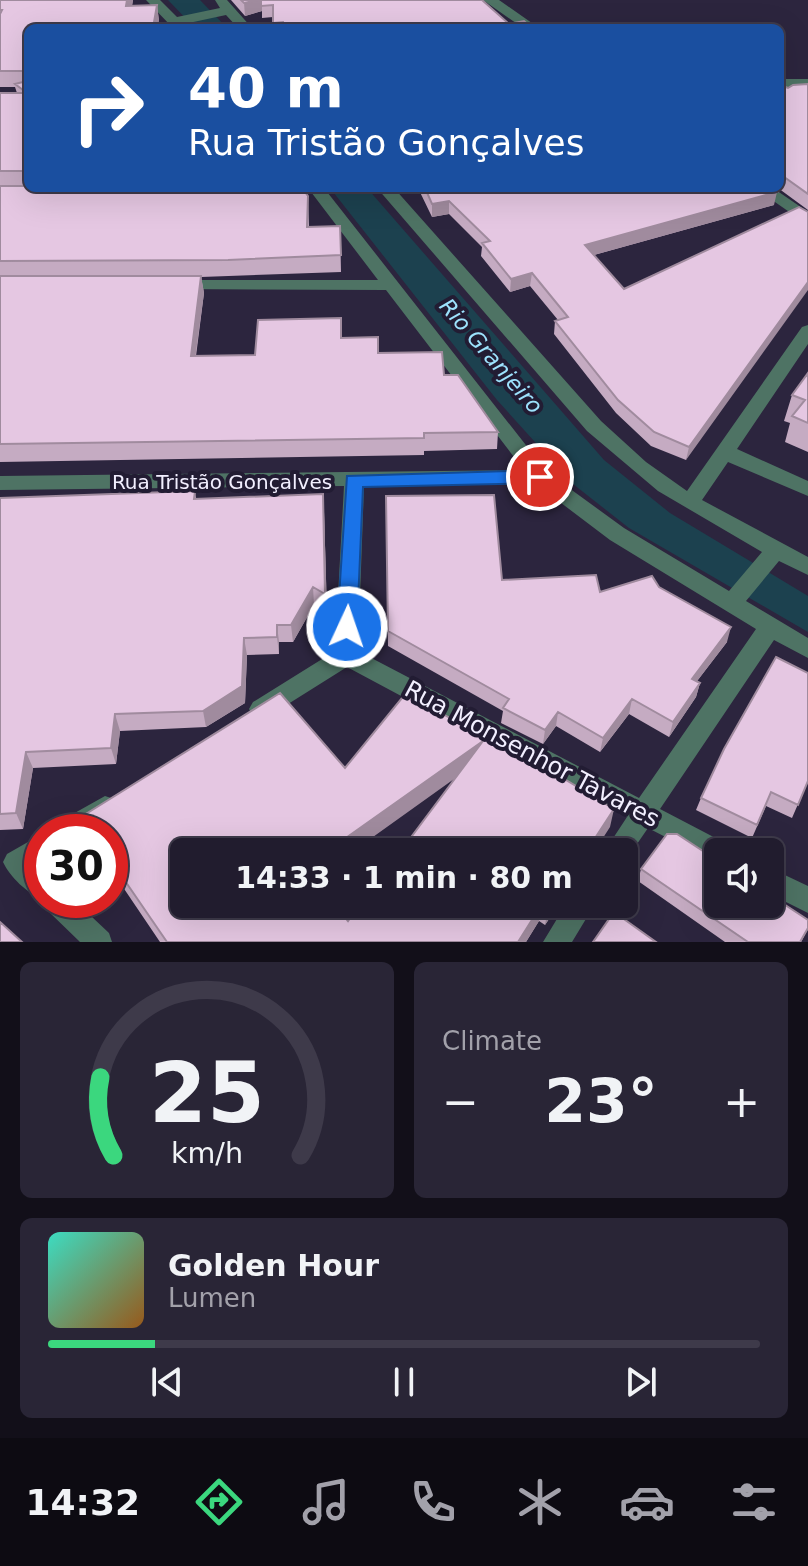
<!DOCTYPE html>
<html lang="en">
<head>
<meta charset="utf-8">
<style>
  body { margin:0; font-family:"DejaVu Sans",sans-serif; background:#292536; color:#f1f3f6; height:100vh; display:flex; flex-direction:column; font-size:30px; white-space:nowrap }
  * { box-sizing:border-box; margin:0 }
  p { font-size:26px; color:#a2a1aa }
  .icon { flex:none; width:44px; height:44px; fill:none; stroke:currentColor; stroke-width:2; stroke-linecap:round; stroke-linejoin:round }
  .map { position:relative; height:942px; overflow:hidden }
  .details { display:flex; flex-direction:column; gap:20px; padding:20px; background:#120f19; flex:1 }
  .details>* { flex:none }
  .guide { position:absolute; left:24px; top:24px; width:760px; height:168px; border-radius:12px; box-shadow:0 8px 32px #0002,0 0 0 2px #3e3a4a; background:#1a4fa0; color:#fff; overflow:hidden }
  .tools { position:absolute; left:704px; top:838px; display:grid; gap:16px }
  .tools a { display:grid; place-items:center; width:80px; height:80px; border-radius:12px; background:#211c2e; box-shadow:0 8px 32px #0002,0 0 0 2px #3e3a4a; font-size:40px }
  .speed { position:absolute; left:24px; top:814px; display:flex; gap:16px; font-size:40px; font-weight:700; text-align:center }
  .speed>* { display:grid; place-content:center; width:104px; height:104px; border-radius:50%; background:#211c2e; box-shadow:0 8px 32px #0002,0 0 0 2px #3e3a4a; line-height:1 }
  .speed .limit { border:12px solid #d22; background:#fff; color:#111 }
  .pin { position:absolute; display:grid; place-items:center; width:68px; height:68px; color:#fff; margin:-34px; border:4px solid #fff; border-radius:50%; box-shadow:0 2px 8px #0007 }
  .me { position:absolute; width:88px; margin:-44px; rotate:3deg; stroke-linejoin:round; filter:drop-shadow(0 0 6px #0008) }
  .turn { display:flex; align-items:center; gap:28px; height:168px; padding:0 32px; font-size:36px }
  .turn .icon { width:104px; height:104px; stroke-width:2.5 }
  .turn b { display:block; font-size:56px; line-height:68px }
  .big { font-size:60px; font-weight:700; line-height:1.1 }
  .details .widget { flex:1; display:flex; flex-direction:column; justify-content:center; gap:12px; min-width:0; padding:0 28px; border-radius:12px; background:#292536 }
  .details .dial { align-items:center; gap:0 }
  .dial svg { height:208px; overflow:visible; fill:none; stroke:#3e3a4a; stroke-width:7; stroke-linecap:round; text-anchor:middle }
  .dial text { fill:#f1f3f6; stroke:none }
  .song { display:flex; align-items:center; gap:24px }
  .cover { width:96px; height:96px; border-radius:12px; background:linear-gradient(135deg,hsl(170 70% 55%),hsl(30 70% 35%)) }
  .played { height:8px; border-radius:4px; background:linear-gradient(90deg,#3bd77e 15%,#3e3a4a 15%) }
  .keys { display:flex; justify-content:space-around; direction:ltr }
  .heat { display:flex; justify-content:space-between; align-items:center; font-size:44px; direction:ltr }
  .details .tiles { flex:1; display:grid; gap:20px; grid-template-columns:1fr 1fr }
  .widget:last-child { grid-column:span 2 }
  .trip { position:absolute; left:170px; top:838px; width:468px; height:80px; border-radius:12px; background:#211c2e; box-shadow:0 8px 32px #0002,0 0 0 2px #3e3a4a; font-weight:700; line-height:80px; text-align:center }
  .dock { display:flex; height:128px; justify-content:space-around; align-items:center; background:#0d0b12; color:#a2a1aa }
  .dock .icon { width:56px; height:56px }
  .dock .current { color:#3bd77e }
  .dock b { font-size:36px; color:#f1f3f6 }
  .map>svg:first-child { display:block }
</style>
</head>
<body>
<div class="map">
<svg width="808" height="942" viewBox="0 0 808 942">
  <rect width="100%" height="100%" fill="#2c253e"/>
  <path fill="#1c414f" d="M168,0H200L227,28H195Z
    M330,188H367L604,460L670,513L808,596V632L629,528L573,484L497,400Z"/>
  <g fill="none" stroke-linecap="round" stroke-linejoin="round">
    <path fill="#4e7364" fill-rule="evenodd" d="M146,0H160L177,17L220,8L215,0H227L252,28H238L226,15L184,24L187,28H173Z
      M483,0H499L539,28H523Z
      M780,79H808V87H780Z
      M308,188H324L547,472L624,528L729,591L762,552L658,491L587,431L377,188H394L601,421L646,462L687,491L802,327L808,325V344L737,449L808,481V496L728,462L702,500L808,557V575L779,561L746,601L808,638V658L774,640L660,809L727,844L731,852H718V864L648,828L626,860L624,852H604L627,817L347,667L269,716L261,719L253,716L249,709L253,702L335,651L344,486L0,490V476L524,470L386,290L172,289L169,285L172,281L178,280H378ZM536,484L610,540L756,629L639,798L358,651L364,486Z
      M755,188H773L808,212V225Z
      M105,796L114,799L117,807C106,833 75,832 51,832L55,824Z
      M42,834V860L36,864L42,870V899C27,893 10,877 3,862L7,854Z
      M770,868L808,886V913L770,894Z
      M42,900H74L109,933L112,942H80L46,909Z
      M566,904H595L572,942H543Z"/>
  </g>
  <path fill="#c5abc2" d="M0,0H133L132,6L157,5L159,21L28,28V188L308,196L309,227L340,226L341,272L201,277L204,293L196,356L255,355L342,338L378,353L444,375L498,432L497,449L424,451V455L0,462V93H17L15,87H0Z
    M231,0H482L509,24L532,28H273V17L262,18V11L245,16Z
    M808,84V210L778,188H780V85L788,88Z
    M418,188H772L774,205L594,255L624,289L799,207L686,460L651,446L616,413L554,334L555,321L558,320L530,286L510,292L481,256L482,247L449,214L432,217Z
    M808,373V452L785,442L790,423L784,421L792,395Z
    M195,491L196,499L324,512L327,612L314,605L293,642H279V654L247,655L245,703L206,727L120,731L116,764L33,768L23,829L0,830V498Z
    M386,496L502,580L600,592L659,587L727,642L697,681L700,683L696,697L669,737L629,714L600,752L556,726L543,744L501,723L503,711L388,646Z
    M485,738L528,748L527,757L610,827L455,778L184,852L348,921L360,904H559L545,925L539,921L526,942H160L110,868V832H87L81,817L345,768Z
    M808,781L792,818L766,806L752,838L696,810L701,798Z
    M641,869L808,929L801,942H725L638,881Z"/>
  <path fill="#a08b9e" d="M127,0H133L129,22L126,6Z
    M258,0H262V11L245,16L244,3Z
    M157,5L159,21L158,28H153Z
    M777,192L774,205L583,258L585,245Z
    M449,201V214L432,217V204Z
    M532,273L530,286L510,292L511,279Z
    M201,276L204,293L193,374L191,356Z
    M808,282V290L686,460L689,447Z
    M323,494L324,512L327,612L325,594Z
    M313,587L314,605L293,642L291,625Z
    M277,625L279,642V654L277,637Z
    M731,627L727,642L688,693L692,679Z
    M244,638L247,655L245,703L206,727L203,711Z
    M700,683L696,697L669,737L673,722Z
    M632,699L629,714L600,752L603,738Z
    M558,712L556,726L543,744L545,730Z
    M115,714L120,731L116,764L111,748Z
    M483,741L482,759L352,852H326Z
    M26,752L33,768L23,829L16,813Z
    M614,809L610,827L594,852H586Z
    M542,904L539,921L526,942H518Z
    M550,904H559L545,925L548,908Z"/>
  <path fill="#e5c7e2" stroke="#a08b9e" stroke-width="2" d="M0,0H127L126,6L157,5L153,28H28V171H0V93H27L15,84L27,81L26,71H0V14L2,10H0Z
    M241,0H258L244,3Z
    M261,0H482L509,24L524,21L532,28H284L283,22L273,23V5L261,6Z
    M808,84V194L780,174V85L788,88L793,85Z
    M0,186H28V188H302L308,196L307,227L340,226L341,255L228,260L0,261Z
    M425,188H772L777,192L585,245L624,289L799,207L808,212V282L689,447L654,432L618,400L555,321L568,317L532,273L511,279L482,243L490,241L449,201L432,204Z
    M0,276H201L191,356L255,355L258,320L341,318V338L378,337V353L442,352L444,375H458L498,432L424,433V438L0,444Z
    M808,373V423L792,416L805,400L792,395Z
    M195,491L194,499L323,494L325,594L313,587L291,625H277V637L244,638L242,686L203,711L115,714L111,748L26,752L16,813L0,814V498Z
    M494,495L502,580L596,575L600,592L652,576L659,587L731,627L692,679L700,683L673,722L632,699L603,738L558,712L545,730L503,708L509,699L388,631L386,496Z
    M776,657L808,673V781L798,805L771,792L757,825L701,798L724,749Z
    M280,693L345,768L406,693L485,738L492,729L528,748L523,754L614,809L586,852H400L483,741L326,852H184V904H334L348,921L360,904H542L518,942H167L110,859V832H92L81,817Z
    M667,834H677L718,861V904H770V895L808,920V928L800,942H748L641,869Z
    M614,912L656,942H593Z
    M0,922L22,942H0Z"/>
  <path fill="#1a73e8" stroke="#114b97" stroke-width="2" d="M540,470L549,477L540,483L363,487L357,627L354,633H340L337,627L347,476Z"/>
  <g text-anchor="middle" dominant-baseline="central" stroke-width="8" stroke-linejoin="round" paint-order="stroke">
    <g font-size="20" fill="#f2efff" stroke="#221c33">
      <text x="222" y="482">Rua Tristão Gonçalves</text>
    </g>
    <g font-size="22" font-style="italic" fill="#9de2fd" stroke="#221c33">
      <text transform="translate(491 356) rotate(49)">Rio Granjeiro</text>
    </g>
    <g font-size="24" fill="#f2efff" stroke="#221c33">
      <text transform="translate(532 754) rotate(28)">Rua Monsenhor Tavares</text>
    </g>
  </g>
</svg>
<div class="tools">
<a><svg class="icon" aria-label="sound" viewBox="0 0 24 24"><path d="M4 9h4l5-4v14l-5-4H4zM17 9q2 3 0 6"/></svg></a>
</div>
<div class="speed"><div class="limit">30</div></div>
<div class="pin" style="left:540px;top:477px;background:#d93025"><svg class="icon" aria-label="arrive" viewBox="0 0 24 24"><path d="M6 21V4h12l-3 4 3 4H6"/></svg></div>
<svg class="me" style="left:347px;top:627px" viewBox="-20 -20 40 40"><circle r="17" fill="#1a73e8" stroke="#fff" stroke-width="3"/><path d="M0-11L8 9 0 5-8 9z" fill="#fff"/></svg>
<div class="trip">14:33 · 1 min · 80 m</div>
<div class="guide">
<div class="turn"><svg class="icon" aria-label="right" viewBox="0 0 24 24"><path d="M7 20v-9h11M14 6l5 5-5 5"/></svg><div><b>40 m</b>Rua Tristão Gonçalves</div></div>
</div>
</div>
<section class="details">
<div class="tiles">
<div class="widget dial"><svg viewBox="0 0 100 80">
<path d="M14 69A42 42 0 1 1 86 69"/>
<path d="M14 69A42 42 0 0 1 9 39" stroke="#3bd77e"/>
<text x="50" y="56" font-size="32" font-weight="700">25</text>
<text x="50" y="72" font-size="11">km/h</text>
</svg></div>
<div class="widget"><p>Climate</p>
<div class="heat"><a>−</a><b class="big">23°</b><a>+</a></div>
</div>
<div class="widget">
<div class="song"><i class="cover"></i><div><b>Golden Hour</b><p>Lumen</p></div></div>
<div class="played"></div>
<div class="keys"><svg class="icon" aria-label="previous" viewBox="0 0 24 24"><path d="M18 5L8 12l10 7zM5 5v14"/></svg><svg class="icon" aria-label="pause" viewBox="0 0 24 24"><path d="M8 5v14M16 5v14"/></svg><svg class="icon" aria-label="next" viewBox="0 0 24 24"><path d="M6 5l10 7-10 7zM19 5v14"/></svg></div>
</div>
</div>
</section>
<nav class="dock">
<b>14:32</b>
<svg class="icon current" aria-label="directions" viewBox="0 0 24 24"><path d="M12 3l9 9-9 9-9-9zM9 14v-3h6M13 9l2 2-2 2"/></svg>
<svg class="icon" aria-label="music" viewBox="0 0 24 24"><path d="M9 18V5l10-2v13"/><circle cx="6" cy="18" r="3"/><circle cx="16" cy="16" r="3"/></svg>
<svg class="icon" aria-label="phone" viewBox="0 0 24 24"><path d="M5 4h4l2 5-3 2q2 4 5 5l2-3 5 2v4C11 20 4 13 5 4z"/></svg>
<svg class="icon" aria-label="climate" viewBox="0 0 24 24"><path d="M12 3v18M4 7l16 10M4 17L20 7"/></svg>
<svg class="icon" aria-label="car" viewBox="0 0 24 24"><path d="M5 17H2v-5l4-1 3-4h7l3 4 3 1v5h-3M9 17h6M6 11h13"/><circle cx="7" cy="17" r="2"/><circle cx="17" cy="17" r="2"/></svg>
<svg class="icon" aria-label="filters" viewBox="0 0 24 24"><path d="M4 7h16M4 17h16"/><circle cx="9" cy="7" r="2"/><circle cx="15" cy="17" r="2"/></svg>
</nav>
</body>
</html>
